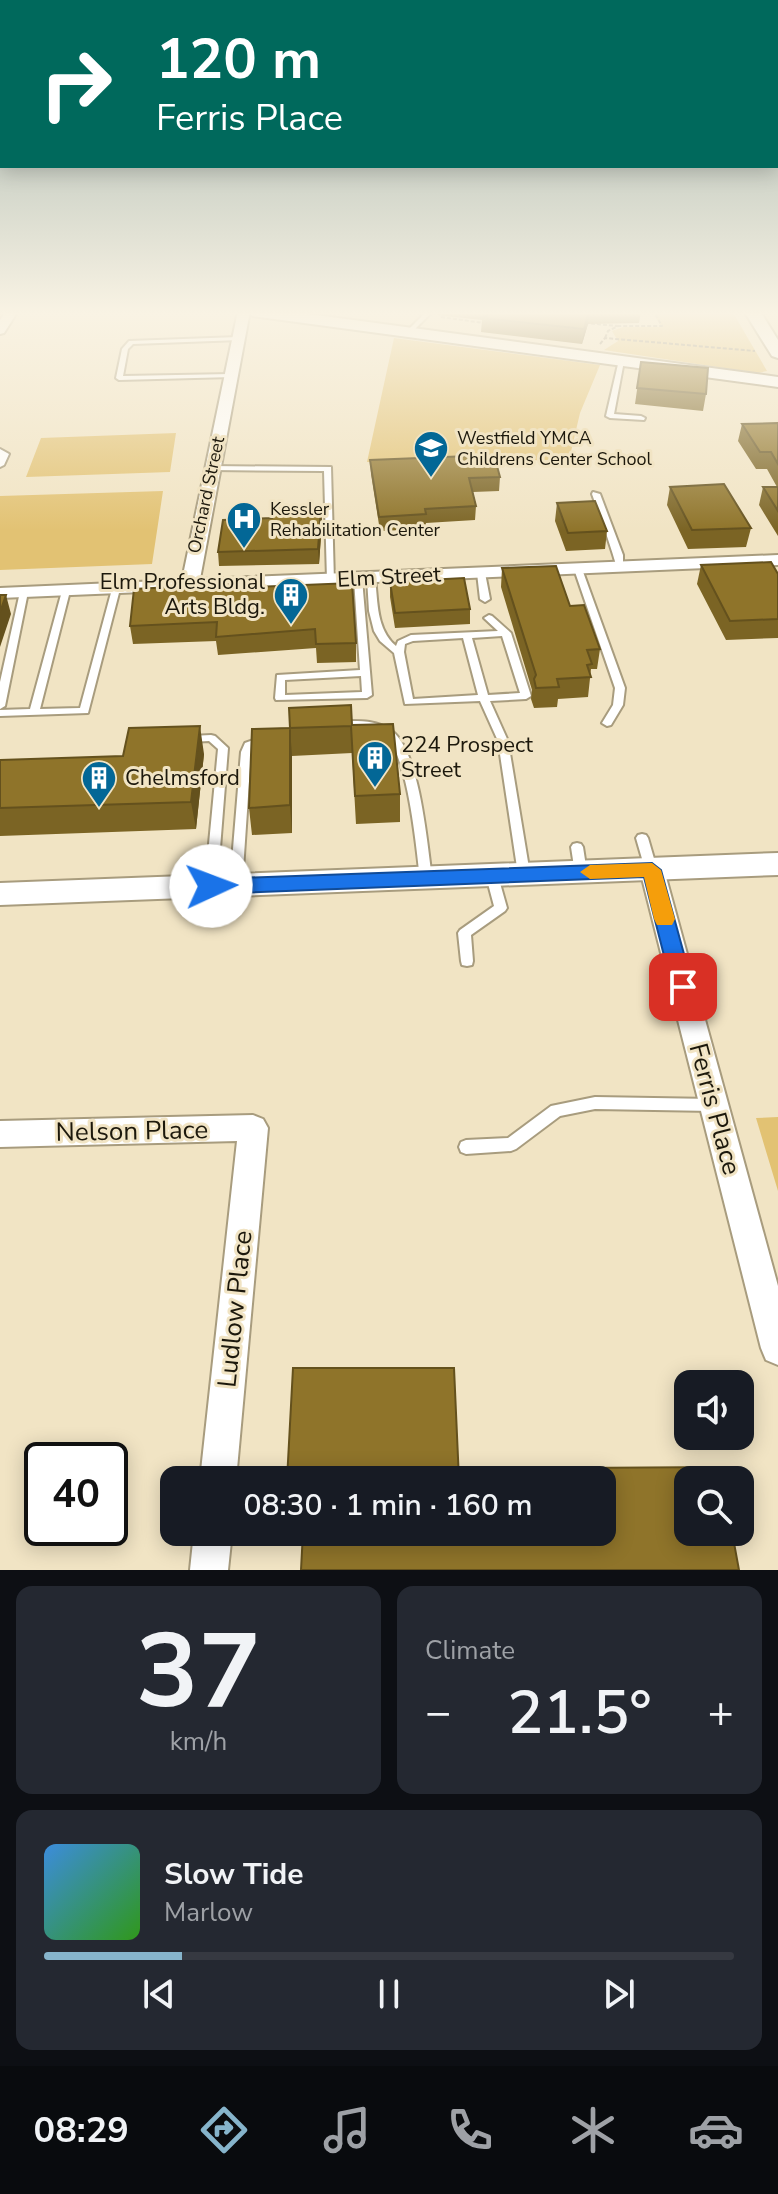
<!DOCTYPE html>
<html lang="en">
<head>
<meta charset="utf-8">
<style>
  body { margin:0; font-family:"Nunito Sans",sans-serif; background:#242831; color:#f1f3f6; height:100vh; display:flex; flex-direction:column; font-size:30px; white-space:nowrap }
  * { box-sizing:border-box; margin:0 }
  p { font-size:26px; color:#9ea1a6 }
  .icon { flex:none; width:44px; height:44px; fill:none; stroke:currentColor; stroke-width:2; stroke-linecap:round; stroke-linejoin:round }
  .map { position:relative; height:1570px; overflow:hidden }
  .sheet { display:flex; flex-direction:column; gap:16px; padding:16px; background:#0d0f14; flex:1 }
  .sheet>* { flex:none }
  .guide { position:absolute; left:0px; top:0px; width:778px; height:168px; box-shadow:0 4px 20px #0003; background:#00695c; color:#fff; overflow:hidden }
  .fabs { position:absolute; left:674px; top:1370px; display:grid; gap:16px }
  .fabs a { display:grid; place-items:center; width:80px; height:80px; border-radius:16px; background:#171b24; box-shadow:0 4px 20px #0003; font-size:40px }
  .speed { position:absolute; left:24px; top:1442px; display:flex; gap:16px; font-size:40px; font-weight:700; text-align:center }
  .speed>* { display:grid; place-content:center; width:104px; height:104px; border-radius:50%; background:#171b24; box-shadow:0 4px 20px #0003; line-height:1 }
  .speed .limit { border:4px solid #111; border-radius:12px; background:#fff; color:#111 }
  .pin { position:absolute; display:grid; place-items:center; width:68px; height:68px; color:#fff; margin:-34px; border-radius:16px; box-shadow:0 4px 12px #0006 }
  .me { position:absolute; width:88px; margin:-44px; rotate:88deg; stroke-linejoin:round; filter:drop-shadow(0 0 6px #0008) }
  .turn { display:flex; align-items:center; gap:28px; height:168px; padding:0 24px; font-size:36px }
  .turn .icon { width:104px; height:104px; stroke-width:2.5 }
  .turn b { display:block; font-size:56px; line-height:68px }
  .big { font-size:60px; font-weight:600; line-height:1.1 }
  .sheet .tile { flex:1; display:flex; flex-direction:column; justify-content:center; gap:12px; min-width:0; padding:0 28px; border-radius:16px; background:#242831 }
  .sheet .dial { align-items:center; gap:0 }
  .dial b { font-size:104px; line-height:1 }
  .song { display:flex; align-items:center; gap:24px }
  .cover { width:96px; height:96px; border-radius:12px; background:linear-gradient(135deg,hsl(210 70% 55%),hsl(110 70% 35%)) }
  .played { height:8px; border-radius:4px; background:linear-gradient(90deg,#86b4cb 20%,#363941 20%) }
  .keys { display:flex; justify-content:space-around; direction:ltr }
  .heat { display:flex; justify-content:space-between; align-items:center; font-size:44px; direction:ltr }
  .sheet .tiles { flex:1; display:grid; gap:16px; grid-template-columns:1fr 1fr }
  .tile:last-child { grid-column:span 2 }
  .trip { position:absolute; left:160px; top:1466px; width:456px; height:80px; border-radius:16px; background:#171b24; box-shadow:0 4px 20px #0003; font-weight:600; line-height:80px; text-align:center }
  .dock { display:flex; height:128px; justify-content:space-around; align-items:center; background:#090b0e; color:#9ea1a6 }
  .dock .icon { width:56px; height:56px }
  .dock .current { color:#86b4cb }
  .dock b { font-size:36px; color:#f1f3f6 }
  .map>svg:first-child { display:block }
</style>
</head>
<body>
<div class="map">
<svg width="778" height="1570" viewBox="0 0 778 1570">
  <rect width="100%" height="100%" fill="#f1e4c4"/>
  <path fill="#e2c273" d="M648,311H732L767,371L758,373L604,350L618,341L612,331L623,327H661L654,313Z
    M394,338L600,365L580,413L569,460L367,462Z
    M176,433L170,472L26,477L41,438Z
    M163,491L152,564L0,570V496Z
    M778,1117V1191L756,1118Z"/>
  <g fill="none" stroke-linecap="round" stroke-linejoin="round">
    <g stroke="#a89c7e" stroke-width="4">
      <path id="service" d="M427,311H433L411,333H407V331Z
        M238,337L240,338V340L133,344L128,349L123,376L231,374L233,375V377L119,380L116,378L122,349L129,341Z
        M619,360L624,361L614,414L641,416L645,418L644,420L610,418L606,416Z
        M0,449L9,454L4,465L0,467Z
        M209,466L331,467L334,582H328L327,580L324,471L212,470H209Z
        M593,492L600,494L623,555V568H617C610,543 601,519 592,494Z
        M578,566L582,569L625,688L623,705L611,725L607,726L602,723L613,705L615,688L574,569Z
        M481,570L485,573L490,599L485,602L480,599L477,573Z
        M371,575L375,578C378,602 376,629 396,646L398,641L411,635L498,631L484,618L489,615L492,616L511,633L531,696L526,699L490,701L508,741L530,874L528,877H520L518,874L498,741L480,701L405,704L394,653L380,641L374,631L369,611L367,578ZM502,636L520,693L488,695L472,638ZM463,638L478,695L413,699L404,652L405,644L413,641Z
        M358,576L362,579L372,695L367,698L276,700L275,698L277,675L360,670L354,579ZM361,676L362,692L285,695V680Z
        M116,586L120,589L88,713L0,716V710L30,709L62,591L66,588L70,591L40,709L80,708L112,589Z
        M24,589L28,592L5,706L0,709V682L20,592Z
        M338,721C356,721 377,719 392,731C420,752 427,844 432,878L430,881H422L420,878C416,847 408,751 383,734C368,724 351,729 334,726L333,724Z
        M211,735L215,736L228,748L217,886L215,889H207L205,886L218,749L209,741L191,742L186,739L191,736Z
        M262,737L266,738L267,740L266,742L253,747L251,752L242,885L240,888H232L230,885L241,752L245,743Z
        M642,834L646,835L648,838L657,869L655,872H647L645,869L636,838L638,835Z
        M577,843L581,844L583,847L587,873L585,876H577L575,873L571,847L573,844Z
        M492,872L496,873L498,876L507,908L505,911L471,935L473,961L472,965L467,966L462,965L461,961L458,933L460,930L494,906L486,876L488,873Z
        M595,1097L713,1099L718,1101L720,1105L718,1109L713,1111L595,1109L560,1116L516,1149L511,1151L466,1154L461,1152L459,1147L461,1142L466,1140L508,1138L551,1106Z"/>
    </g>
    <g stroke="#a89c7e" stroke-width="4">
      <path id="minor" d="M6,311H18L4,333L0,334V320Z
        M238,311H250L200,579L778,555V565L0,598V588L182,580Z
        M652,861L660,864L664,870L778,1286V1365L766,1360L761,1348L640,870L644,864Z
        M253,1115L263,1119L268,1128L236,1480H200L237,1141L0,1147V1121Z
        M194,1532H232L228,1570H190Z"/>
    </g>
    <g stroke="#a89c7e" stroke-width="4">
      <path id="tertiary" d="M245,311H286L778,377V387L253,316Z
        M744,311H760L778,340V358L772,356Z
        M778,853V875L0,905V883Z"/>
    </g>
    <path stroke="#817963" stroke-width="2" stroke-dasharray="4 2" stroke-linecap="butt" d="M441,317L484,323
      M585,323L618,326
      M605,338L608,331L618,326H662L654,312
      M600,344L605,338L755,351"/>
    <use href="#service" fill="#fff" fill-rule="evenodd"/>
    <use href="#minor" fill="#fff" fill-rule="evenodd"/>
    <use href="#tertiary" fill="#fff" fill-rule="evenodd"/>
  </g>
  <path fill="#7b6424" d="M437,311H641L639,323L588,324L582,344L481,332L482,320L437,315Z
    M641,362L706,394L703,411L635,404Z
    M778,423V536L759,505L763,487H777L767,469H756L738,441L742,424Z
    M370,460L500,477L499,491L473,492L476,506L475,520L426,523L425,529L380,531L371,474Z
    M670,487L751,528L746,547L688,549L667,505Z
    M557,503L607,531L605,549L566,551L555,521Z
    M321,508L322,522L319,564L219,566L218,552L272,518Z
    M701,565L778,574V638L726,640L697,584Z
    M502,568L570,606L600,649L597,669H591L588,697L558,699L557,707L534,708L531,699L532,690L501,587Z
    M390,582L470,609V624L395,628L390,597Z
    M253,587L356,643V662L317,663L316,648L218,655L216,641L133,644L130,626Z
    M352,725L400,794V822L356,824L352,753L292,756V833L252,835L249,808L252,729Z
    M204,754L196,829L0,836V760Z
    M720,1467L602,1532V1480H569L573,1468Z"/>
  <path fill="#64511d" d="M589,311L588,324L582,344L584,329Z
    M321,508L322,522L319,564L318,549Z
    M6,595L11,614L0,647V612Z
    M200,726L204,754L196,829L191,802Z
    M290,728L292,756V833L290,805Z"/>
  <path fill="#8f742a" stroke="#64511d" stroke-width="2" d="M497,311H589L584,329L482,318Z
    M641,362L708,368L706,394L637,388Z
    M778,423V464L771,452H760L742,424Z
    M494,455L500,477L469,478L476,506L425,509L426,514L379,517L370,460Z
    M724,484L751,528L692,530L670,487Z
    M763,487H778V511Z
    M595,501L607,531L568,533L557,503Z
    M273,508H321L318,549L218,552L223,520L272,518Z
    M771,562L778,574V619L730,621L701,565Z
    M556,566L570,606L584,605L600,649L587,650L592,664L587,665L591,677L557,679L559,687L536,688L534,679L536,675L502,568Z
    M464,578L470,609L395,613L390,582Z
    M253,583V587L352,583L356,643L316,644L315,629L216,637L217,622L130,626L134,589Z
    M0,595H6L0,612Z
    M351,705L352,725L393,724L400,794L355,796L351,726L290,728V805L249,808L252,729L290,728L289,708Z
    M200,726L191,802L0,808V760L123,756L129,728Z
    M293,1368H454L459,1480H287Z
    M720,1467L722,1480H688V1532H732L739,1570H301L303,1532H602V1480H574L573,1468Z"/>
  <linearGradient id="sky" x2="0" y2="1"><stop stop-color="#9caea7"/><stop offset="0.59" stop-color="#f9f3e4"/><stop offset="1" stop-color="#f9f3e4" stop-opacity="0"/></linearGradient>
  <rect width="778" height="531" fill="url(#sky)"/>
  <path fill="#1a73e8" stroke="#114b97" stroke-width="2" d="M652,863L661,870L693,987L690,993L683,996L675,993L672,987L644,877L211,894L204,891L201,886L204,881L211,879Z"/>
  <path fill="#f59e0b" d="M652,863L661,870L675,919L672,925H657L654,919L644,877L590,879L580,872L590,865Z"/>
  <defs>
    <g id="school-pin" transform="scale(1.8)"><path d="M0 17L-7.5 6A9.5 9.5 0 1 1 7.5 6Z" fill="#036796" stroke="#f1e4c4"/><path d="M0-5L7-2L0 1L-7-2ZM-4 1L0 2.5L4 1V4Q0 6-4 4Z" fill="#fff"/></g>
    <g id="hospital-pin" transform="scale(1.8)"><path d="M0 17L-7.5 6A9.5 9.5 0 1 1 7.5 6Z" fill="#036796" stroke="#f1e4c4"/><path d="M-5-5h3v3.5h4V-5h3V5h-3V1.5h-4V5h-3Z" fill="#fff"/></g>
    <g id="building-pin" transform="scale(1.8)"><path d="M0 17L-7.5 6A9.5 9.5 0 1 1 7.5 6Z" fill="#036796" stroke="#f1e4c4"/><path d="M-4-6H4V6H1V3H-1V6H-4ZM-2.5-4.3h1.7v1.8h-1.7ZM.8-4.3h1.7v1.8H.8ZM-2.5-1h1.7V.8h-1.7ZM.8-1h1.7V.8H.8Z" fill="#fff"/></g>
  </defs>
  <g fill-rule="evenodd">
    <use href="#school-pin" x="431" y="448"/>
    <use href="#hospital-pin" x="244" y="519"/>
    <use href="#building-pin" x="291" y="595"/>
    <use href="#building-pin" x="375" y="758"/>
    <use href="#building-pin" x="99" y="778"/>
  </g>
  <g text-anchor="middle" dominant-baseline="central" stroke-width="6" stroke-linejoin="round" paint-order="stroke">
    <g font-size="18" fill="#1c180c" stroke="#f1e4c4" text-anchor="start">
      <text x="457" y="438">Westfield YMCA<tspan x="457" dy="21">Childrens Center School</tspan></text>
      <text x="270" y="509">Kessler<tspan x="270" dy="21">Rehabilitation Center</tspan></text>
    </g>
    <g font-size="18" fill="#1c180c" stroke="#f1e4c4">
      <text transform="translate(206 495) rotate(-78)">Orchard Street</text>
    </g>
    <g font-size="22" fill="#1c180c" stroke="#f1e4c4">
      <text transform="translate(389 577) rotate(-3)">Elm Street</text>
    </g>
    <g font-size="22" fill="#1c180c" stroke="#f1e4c4" text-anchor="start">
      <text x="265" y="582" text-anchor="end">Elm Professional<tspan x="265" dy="25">Arts Bldg.</tspan></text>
      <text x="401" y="745">224 Prospect<tspan x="401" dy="25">Street</tspan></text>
      <text x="125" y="778">Chelmsford</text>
    </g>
    <g font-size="26" fill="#1c180c" stroke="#f1e4c4">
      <text transform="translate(715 1109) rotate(75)">Ferris Place</text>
      <text transform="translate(132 1131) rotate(-1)">Nelson Place</text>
      <text transform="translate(235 1309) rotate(-84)">Ludlow Place</text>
    </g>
  </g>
</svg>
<div class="fabs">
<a><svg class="icon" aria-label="sound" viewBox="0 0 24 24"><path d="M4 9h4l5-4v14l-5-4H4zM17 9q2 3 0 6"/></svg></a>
<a><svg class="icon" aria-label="search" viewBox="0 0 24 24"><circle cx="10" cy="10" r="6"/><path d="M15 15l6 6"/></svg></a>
</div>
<div class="speed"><div class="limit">40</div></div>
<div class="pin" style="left:683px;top:987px;background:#d93025"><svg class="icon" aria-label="arrive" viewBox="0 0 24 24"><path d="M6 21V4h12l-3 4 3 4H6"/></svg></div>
<svg class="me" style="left:211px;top:886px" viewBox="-20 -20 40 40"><circle r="19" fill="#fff"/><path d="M0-13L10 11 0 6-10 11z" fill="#1a73e8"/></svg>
<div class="trip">08:30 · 1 min · 160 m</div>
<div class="guide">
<div class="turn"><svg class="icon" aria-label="right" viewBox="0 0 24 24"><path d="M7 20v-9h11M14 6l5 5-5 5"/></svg><div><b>120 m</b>Ferris Place</div></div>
</div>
</div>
<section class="sheet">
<div class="tiles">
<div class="tile dial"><b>37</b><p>km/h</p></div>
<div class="tile"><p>Climate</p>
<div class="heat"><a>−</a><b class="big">21.5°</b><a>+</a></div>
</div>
<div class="tile">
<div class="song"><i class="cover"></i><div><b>Slow Tide</b><p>Marlow</p></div></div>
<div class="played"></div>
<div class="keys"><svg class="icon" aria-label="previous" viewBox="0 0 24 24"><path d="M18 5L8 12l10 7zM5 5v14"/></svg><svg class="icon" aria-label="pause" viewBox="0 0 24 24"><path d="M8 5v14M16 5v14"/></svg><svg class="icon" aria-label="next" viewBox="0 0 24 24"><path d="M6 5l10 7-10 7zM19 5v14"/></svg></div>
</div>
</div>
</section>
<nav class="dock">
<b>08:29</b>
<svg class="icon current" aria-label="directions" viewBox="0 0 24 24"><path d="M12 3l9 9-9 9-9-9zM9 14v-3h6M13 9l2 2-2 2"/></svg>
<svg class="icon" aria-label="music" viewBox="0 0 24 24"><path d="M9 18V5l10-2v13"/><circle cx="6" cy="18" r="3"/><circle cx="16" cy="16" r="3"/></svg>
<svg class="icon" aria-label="phone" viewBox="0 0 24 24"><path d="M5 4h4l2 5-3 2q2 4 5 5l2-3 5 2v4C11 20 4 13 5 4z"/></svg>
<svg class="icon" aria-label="climate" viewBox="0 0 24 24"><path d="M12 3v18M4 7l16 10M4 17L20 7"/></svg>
<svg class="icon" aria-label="car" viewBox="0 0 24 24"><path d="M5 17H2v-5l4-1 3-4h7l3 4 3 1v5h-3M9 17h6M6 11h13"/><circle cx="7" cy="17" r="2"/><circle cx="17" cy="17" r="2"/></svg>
</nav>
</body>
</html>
